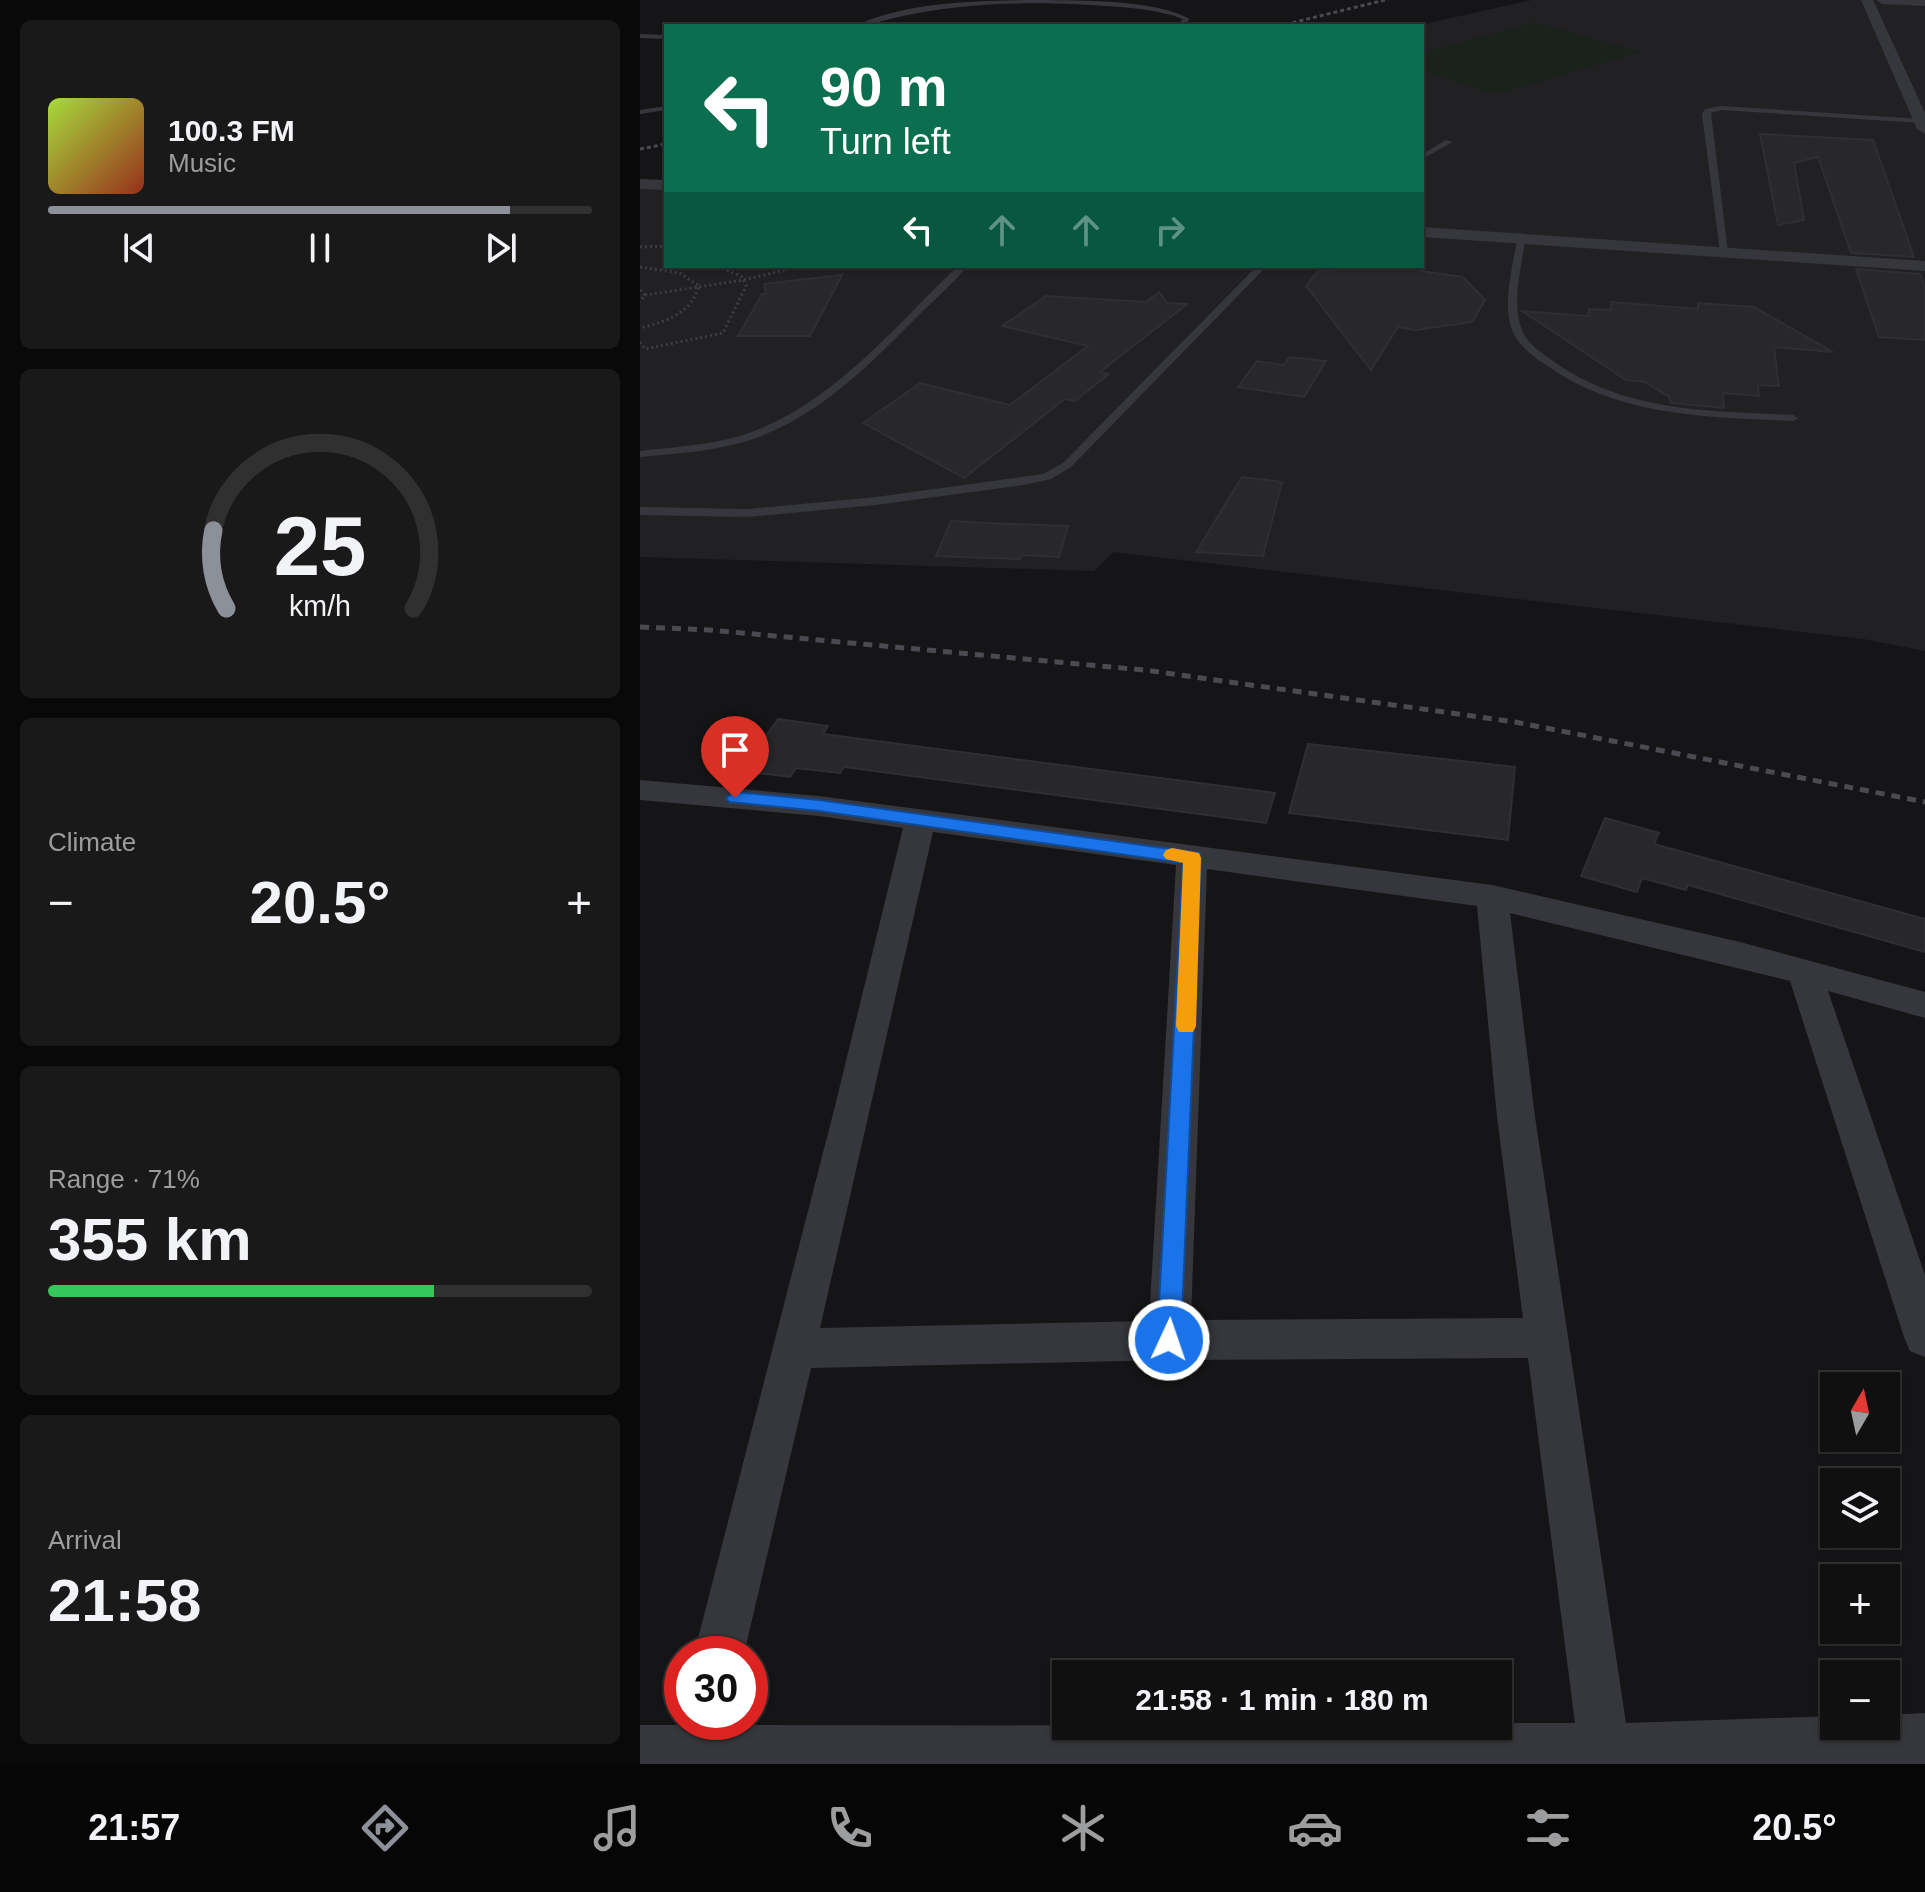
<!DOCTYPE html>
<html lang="en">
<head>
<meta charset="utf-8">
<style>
  body { margin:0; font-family:Arial,sans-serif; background:#19191a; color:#f1f3f6; height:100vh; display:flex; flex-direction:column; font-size:30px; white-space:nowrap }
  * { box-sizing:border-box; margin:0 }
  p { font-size:26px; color:#9c9d9f }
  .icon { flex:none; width:44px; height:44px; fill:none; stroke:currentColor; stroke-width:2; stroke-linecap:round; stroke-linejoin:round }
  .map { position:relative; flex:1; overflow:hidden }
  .sheet { display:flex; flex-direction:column; gap:20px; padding:20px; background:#090909; width:640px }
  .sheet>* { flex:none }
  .guide { position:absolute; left:24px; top:24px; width:760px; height:244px; border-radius:0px; box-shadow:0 2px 6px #0004,0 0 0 2px #303031; background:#0b6e4f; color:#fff; overflow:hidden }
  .needle { width:52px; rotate:9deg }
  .controls { position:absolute; left:1180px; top:1372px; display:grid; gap:16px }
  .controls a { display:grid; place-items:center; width:80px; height:80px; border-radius:0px; background:#101011; box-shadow:0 2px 6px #0004,0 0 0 2px #303031; font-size:40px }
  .speed { position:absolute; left:24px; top:1636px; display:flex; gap:16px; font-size:40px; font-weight:700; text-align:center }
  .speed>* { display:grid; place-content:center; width:104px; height:104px; border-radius:50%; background:#101011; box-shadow:0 2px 6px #0004,0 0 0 2px #303031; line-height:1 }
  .speed .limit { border:12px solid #d22; background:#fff; color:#111 }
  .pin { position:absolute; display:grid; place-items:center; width:68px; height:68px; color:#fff; margin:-82px -34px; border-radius:50% 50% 50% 0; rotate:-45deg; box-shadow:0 0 8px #0007 }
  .pin .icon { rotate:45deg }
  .me { position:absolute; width:88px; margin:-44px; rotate:3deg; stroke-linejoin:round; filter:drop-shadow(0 0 6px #0008) }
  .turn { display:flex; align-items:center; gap:28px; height:168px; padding:0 24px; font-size:36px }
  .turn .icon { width:104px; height:104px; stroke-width:2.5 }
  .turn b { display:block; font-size:56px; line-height:68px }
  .lanes { display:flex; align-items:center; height:76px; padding:0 24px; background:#0003; justify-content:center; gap:40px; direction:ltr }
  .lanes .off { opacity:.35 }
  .big { font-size:60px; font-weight:800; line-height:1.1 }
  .sheet .tile { flex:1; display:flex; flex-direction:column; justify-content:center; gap:12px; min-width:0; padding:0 28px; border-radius:12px; background:#19191a }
  .sheet .dial { align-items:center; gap:0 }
  .dial svg { height:208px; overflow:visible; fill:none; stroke:#303031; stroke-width:7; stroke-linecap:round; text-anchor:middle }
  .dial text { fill:#f1f3f6; stroke:none }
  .song { display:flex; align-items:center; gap:24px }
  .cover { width:96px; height:96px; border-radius:12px; background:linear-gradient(135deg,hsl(80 70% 55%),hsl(10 70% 35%)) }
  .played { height:8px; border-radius:4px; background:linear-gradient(90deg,#8c9099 85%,#303031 85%) }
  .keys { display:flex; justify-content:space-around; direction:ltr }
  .heat { display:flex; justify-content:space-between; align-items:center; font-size:44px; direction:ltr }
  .charge { height:12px; border-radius:6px; background:linear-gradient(90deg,#34c759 71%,#303031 0) }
  .trip { position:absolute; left:412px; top:1660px; width:460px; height:80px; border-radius:0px; background:#101011; box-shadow:0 2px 6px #0004,0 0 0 2px #303031; font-weight:800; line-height:80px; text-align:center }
  .tab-bar { display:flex; height:128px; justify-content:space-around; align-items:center; background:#060607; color:#9c9d9f }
  .tab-bar .icon { width:56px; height:56px }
  .tab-bar .current { color:#8c9099 }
  .tab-bar b { font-size:36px; color:#f1f3f6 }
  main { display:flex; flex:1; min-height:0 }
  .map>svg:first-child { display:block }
</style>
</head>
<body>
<main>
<section class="sheet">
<div class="tile">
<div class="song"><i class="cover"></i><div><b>100.3 FM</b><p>Music</p></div></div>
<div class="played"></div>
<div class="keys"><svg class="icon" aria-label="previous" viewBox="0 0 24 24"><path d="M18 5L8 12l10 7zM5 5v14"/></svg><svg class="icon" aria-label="pause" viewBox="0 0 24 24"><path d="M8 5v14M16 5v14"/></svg><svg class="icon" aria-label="next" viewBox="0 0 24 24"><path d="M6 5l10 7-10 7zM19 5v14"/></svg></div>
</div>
<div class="tile dial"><svg viewBox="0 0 100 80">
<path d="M14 69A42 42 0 1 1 86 69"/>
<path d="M14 69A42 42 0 0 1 9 39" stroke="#8c9099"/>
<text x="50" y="56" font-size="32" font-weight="700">25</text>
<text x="50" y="72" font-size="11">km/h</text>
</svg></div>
<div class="tile"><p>Climate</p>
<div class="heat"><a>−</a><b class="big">20.5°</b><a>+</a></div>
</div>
<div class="tile"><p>Range · 71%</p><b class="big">355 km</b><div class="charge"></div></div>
<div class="tile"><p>Arrival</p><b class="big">21:58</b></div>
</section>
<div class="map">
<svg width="1285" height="1764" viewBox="0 0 1285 1764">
  <rect width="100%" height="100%" fill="#151517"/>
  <path fill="#212124" d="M892,0H1285V651L1223,639L473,552L454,571L0,557V189L26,185V266H782V26H775Z"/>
  <path fill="#1b221c" d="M895,22L1000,52L855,95L782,71V53Z"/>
  <path fill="#28282b" stroke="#2f2f33" stroke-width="2" d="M1120,134L1233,140L1274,257L1211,253L1178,157L1154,163L1164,220L1138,225Z
    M724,266H784L780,271L823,277L845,300L832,322L776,330L758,327L731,370L666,286L677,272Z
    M1216,269L1280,274L1285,288V340L1239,337Z
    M202,275L170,336H98L122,294H126L124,284Z
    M519,292L527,303L547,304L460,372L469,374L435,401L425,399L324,478L223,423L280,383L370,405L448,346L362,326L406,296L506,302Z
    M971,302L1058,309V303L1114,307L1193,352L1134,347L1139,386L1118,385L1119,396L1083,393L1084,408L1031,403L1029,397L1005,382L986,380L882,311L948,316L949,309L971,310Z
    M649,357L686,361L664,397L598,387L617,361L644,365Z
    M602,477L642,482L623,556L556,552Z
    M311,521L346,523L428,526L419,557L382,555L380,559L296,556Z
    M138,719L188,726L183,734L635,793L626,823L204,767L200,773L156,768L150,777L101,771Z
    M668,744L875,767L868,840L649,813Z
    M965,818L1019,833L1014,844L1285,919V952L1048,885L1046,890L1002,878L997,892L941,876Z"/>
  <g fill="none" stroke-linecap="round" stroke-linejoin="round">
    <path stroke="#3c3e43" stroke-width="3" stroke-dasharray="2 3" stroke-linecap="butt" d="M0,247L26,246
      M0,267L40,273L59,286C52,313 25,322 0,328
      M0,290L5,295L0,302
      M5,295L104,280L160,266
      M0,342L5,349L83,333L106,286L101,276L76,266"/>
    <path fill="#36373c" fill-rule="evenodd" d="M410,0C451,1 515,0 550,19L543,26H536L543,19C514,8 482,7 451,5C374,1 299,3 225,26H215C268,0 351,0 410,0Z
      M0,34L26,35V39L0,38Z
      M26,106V110L0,114V110Z
      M1081,106L1281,119L1285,121L1281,123L1081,110L1071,113L1088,252L1084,255L1080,252L1062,114L1065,109Z
      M806,140L813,142L782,159V154Z
      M881,236L885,239C882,267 871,302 882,330C887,345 905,355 917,364C987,412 1071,411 1153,415L1158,418L1153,421C1067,417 979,417 906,365C893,357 878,345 872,330C862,302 873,267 877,239Z
      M318,266H328C313,283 296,298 280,314C235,359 187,409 126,434C87,451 42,453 0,457V451C34,447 70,445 103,435C190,407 254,327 318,266Z
      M617,266H627L431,467L411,479L384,485L236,505L108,517L0,515V507L108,509L236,497L403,474L423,463Z"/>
    <path fill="#36373c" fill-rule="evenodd" d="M1221,0H1233L1285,113V134L1277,129Z
      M1236,0H1285V6L1242,4Z
      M0,179L26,180V190L0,189Z
      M782,227L1285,261V271L782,237Z
      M0,780L179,796L852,885L1100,942L1285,992V1018L1188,991L1285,1275V1357L1270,1351L1264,1337L1150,981L870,913L895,1117L986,1723L1194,1716V1726H1246V1715L1285,1713V1764H0V1725H36L42,1709V1722H87V1725L858,1726V1723H935L888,1358L529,1360L171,1368L104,1654H54L194,1110L263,828L179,816L0,800ZM293,832L536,865L509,1321L180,1328ZM567,869L837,906L857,1117L883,1318L551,1320Z"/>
    <path stroke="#494b51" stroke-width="3" stroke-dasharray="4 3" stroke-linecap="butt" d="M639,26L745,0
      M0,149L26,144"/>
    <path stroke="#494b51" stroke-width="5" stroke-dasharray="9 7" stroke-linecap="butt" d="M0,627L70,630L504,670L875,722L1285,802"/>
  </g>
  <path fill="#1a73e8" stroke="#114b97" stroke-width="2" d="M95,792L179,800L559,853L561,858L541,1340L537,1348L529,1351L520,1348L517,1340L543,863L179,811L89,802L86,798Z"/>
  <path fill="#f59e0b" d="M532,848L559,853L561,858L556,1026L553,1032H539L536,1026L543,863L526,859L523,855L526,850Z"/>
</svg>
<div class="controls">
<a><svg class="needle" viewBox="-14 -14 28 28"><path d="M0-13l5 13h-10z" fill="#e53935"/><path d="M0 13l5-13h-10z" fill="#9c9d9f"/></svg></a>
<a><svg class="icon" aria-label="layers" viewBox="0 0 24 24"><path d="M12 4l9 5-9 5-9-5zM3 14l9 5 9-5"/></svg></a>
<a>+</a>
<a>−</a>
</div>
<div class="speed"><div class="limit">30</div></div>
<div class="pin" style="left:95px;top:798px;background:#d93025"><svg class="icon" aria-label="arrive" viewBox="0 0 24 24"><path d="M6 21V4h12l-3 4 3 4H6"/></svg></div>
<svg class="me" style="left:529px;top:1340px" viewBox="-20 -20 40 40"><circle r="17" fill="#1a73e8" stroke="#fff" stroke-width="3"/><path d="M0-11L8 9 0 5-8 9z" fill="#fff"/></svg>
<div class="trip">21:58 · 1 min · 180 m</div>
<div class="guide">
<div class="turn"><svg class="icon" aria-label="left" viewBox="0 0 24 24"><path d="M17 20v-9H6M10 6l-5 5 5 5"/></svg><div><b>90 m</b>Turn left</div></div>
<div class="lanes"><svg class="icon" aria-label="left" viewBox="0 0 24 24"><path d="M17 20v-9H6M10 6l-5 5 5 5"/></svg><svg class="icon off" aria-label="ahead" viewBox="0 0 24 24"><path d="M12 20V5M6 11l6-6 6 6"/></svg><svg class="icon off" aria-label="ahead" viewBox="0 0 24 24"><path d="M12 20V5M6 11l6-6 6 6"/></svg><svg class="icon off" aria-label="right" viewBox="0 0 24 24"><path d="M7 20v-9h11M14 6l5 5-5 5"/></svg></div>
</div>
</div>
</main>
<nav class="tab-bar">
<b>21:57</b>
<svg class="icon current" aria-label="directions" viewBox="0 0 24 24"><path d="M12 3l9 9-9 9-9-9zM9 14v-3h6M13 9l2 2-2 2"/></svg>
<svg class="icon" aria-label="music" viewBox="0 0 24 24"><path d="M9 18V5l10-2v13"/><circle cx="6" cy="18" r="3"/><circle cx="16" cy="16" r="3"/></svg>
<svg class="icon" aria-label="phone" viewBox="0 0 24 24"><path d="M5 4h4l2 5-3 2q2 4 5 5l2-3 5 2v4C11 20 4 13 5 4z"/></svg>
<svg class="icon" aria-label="climate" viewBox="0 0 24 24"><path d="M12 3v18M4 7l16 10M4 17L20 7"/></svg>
<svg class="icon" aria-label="car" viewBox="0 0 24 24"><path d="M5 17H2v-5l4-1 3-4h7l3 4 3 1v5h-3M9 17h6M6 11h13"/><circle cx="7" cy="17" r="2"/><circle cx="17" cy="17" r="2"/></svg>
<svg class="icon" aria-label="filters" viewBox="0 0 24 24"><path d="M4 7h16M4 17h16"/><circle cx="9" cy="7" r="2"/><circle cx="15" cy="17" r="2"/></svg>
<b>20.5°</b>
</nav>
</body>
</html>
